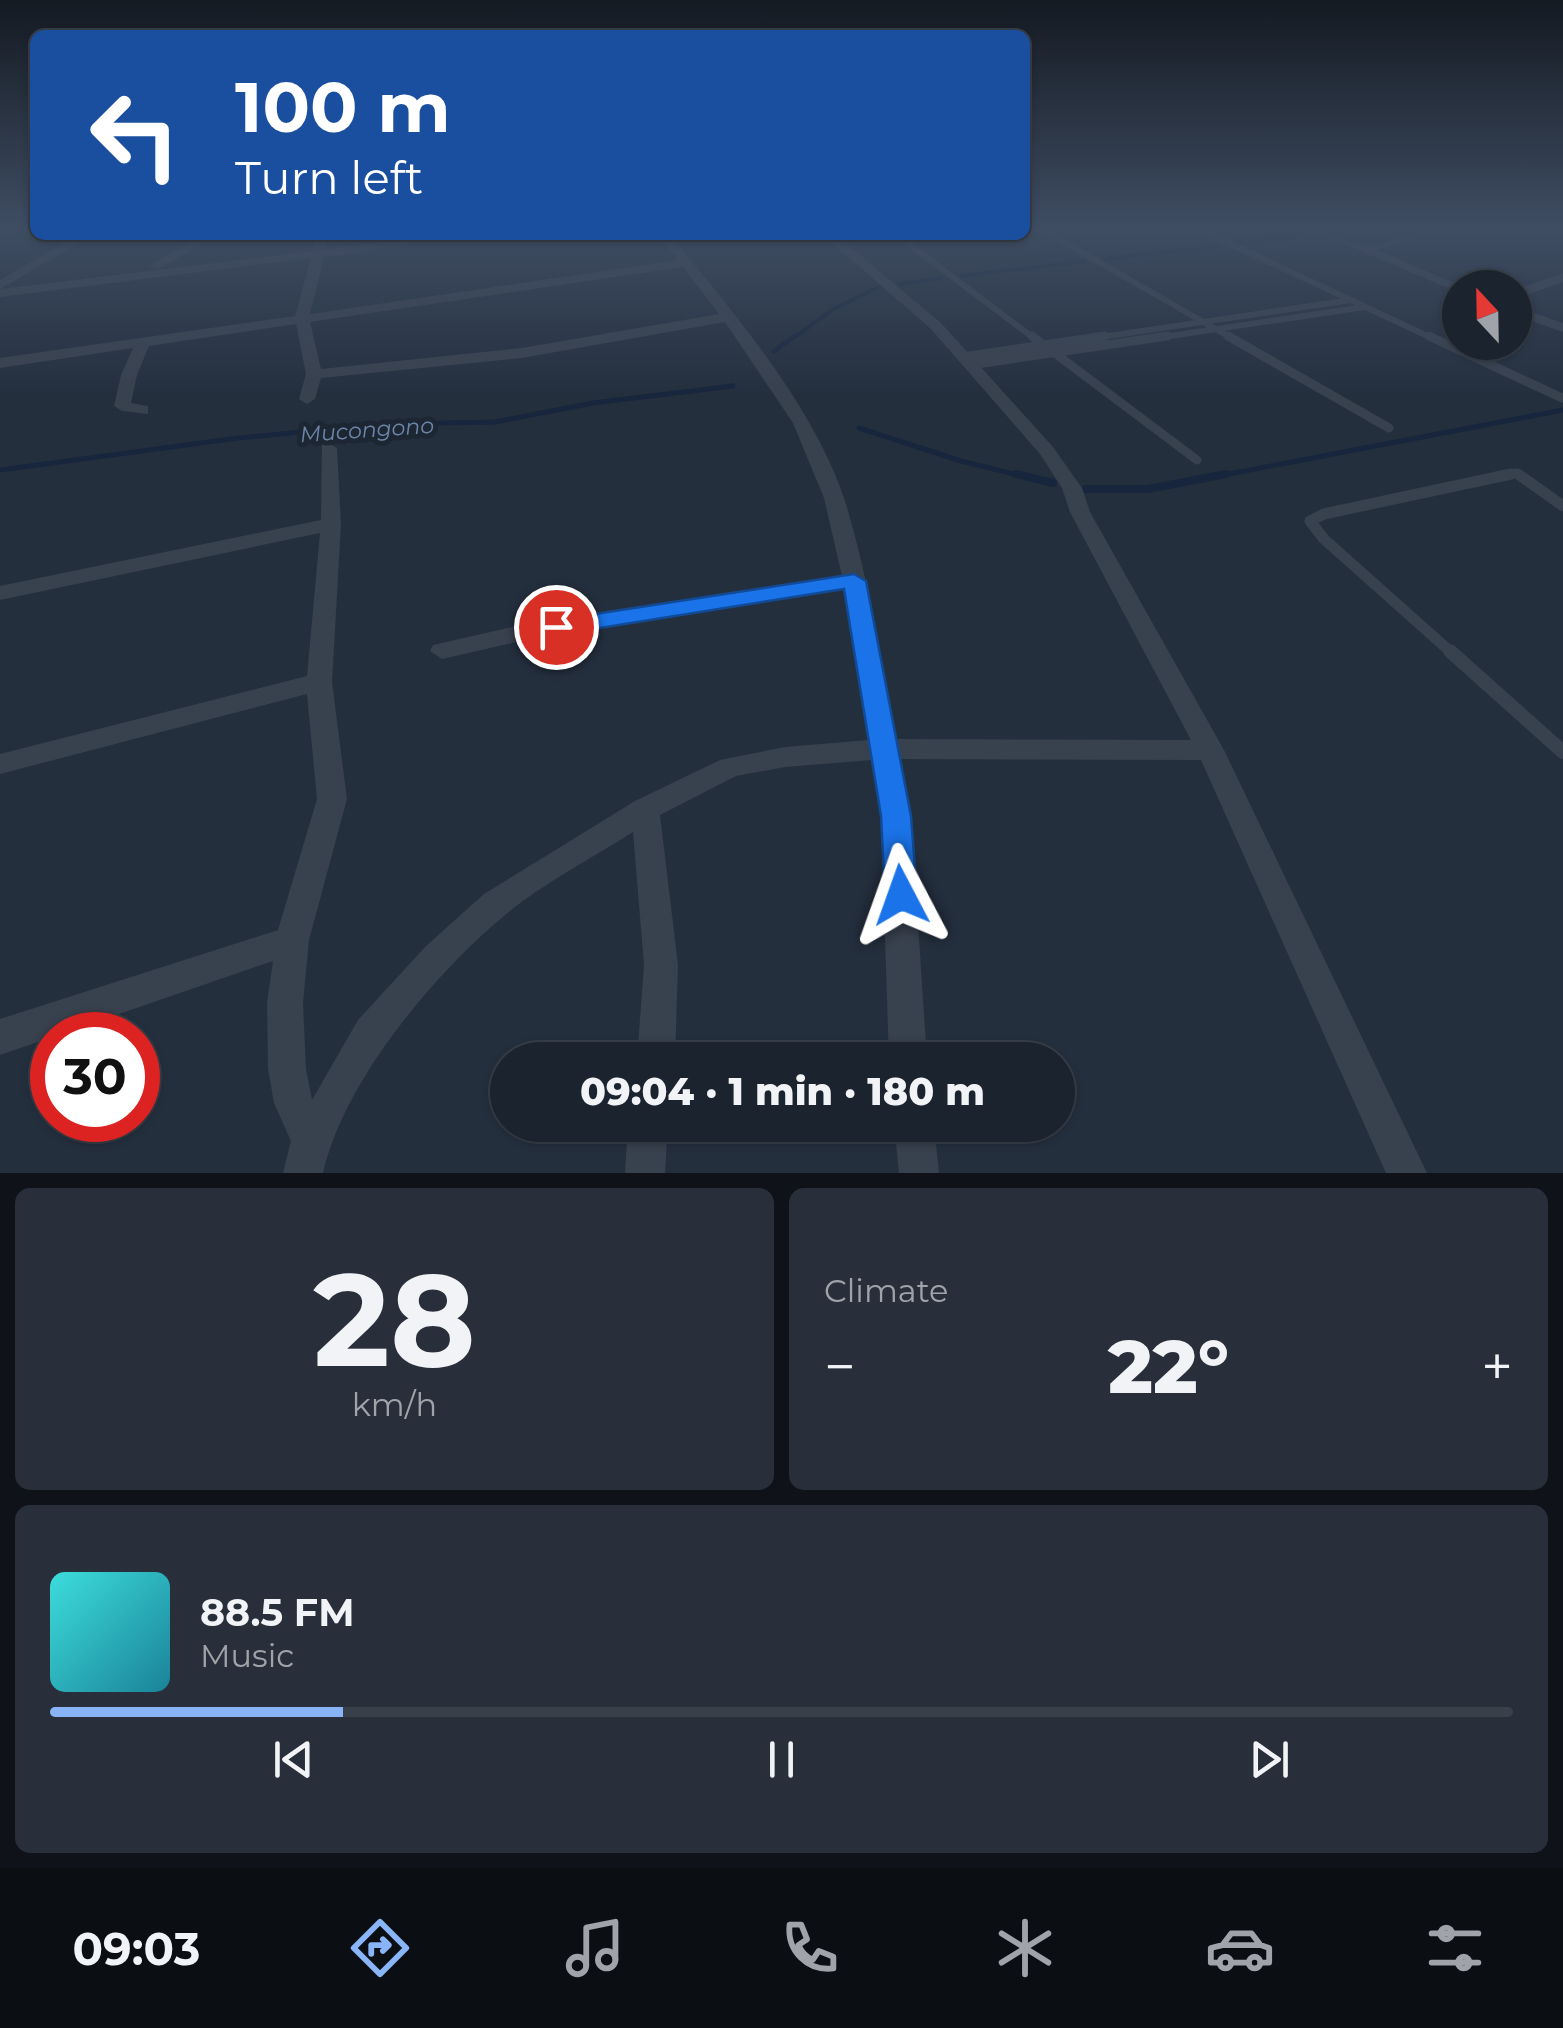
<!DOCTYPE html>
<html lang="en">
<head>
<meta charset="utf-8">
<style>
  body { margin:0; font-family:Montserrat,sans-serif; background:#282f3a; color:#f1f3f6; height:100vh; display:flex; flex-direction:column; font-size:38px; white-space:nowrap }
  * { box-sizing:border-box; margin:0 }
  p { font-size:32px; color:#a0a4aa }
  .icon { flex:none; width:55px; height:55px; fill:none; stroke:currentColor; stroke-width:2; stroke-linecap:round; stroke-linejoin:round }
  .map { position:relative; height:1173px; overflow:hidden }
  .side { display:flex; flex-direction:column; gap:15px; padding:15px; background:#0f1319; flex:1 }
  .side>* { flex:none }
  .banner { position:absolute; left:30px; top:30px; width:1000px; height:210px; border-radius:15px; box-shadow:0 2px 8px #0004,0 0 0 2px #39404a; background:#1a4fa0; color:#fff; overflow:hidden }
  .needle { width:65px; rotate:338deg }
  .fabs { position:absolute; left:1442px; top:270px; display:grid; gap:20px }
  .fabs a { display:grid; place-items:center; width:90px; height:90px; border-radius:50%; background:#1b232e; box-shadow:0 2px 8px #0004,0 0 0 2px #39404a; font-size:50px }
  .speed { position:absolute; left:30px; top:1012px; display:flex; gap:20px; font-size:50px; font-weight:700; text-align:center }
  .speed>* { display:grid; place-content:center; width:130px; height:130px; border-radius:50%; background:#1b232e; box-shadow:0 2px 8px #0004,0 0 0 2px #39404a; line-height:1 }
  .speed .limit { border:15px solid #d22; background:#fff; color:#111 }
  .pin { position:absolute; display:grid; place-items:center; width:85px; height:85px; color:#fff; margin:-42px; border:5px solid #fff; border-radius:50%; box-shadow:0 2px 10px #0007 }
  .me { position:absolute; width:110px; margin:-55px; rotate:356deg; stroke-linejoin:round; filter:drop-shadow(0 0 8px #0008) }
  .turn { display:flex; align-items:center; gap:35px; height:210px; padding:0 40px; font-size:45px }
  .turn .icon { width:130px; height:130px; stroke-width:2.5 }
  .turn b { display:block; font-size:70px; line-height:85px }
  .big { font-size:75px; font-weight:800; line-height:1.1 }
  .side .tile { flex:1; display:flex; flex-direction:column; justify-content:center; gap:15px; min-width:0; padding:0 35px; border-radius:15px; background:#282f3a }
  .side .dial { align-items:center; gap:0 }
  .dial b { font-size:130px; line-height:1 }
  .song { display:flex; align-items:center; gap:30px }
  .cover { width:120px; height:120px; border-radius:15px; background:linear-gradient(135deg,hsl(180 70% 55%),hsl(190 70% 35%)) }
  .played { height:10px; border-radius:5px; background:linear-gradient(90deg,#8ab4f8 20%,#39404a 20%) }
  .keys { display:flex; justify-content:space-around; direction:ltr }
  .heat { display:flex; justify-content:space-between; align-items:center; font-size:55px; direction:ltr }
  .side .tiles { flex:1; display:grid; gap:15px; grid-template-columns:1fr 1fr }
  .tile:last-child { grid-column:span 2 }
  .trip { position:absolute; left:490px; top:1042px; width:585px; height:100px; border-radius:50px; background:#1b232e; box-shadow:0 2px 8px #0004,0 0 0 2px #39404a; font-weight:800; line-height:100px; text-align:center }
  .tab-bar { display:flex; height:160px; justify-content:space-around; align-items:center; background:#0b0e12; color:#a0a4aa }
  .tab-bar .icon { width:70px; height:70px }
  .tab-bar .selected { color:#8ab4f8 }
  .tab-bar b { font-size:45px; color:#f1f3f6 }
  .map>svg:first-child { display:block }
</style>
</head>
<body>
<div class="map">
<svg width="1563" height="1173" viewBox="0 0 1563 1173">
  <rect width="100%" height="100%" fill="#242f3e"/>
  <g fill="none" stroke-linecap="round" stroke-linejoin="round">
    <path stroke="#17263c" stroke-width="4" d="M1239,243L1289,238L1305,230
      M1104,259L1219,246
      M961,276L1085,261
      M900,284L941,278
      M792,339L835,308L879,287"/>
    <path stroke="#17263c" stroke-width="5" d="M774,351L795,336
      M859,428L961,461L1026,477
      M0,470L238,438L388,424L495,422L593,403L733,386
      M1213,477L1563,410"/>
    <path stroke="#17263c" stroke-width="8" d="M1016,474L1053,483
      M1086,489H1148L1226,474"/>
    <path stroke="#38414e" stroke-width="6" d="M1043,230L1233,339
      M1201,230L1434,339
      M897,235L1035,339
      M1088,339L1351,300
      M1150,339L1365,307"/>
    <path stroke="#38414e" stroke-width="9" d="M1032,336L1197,460
      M1228,336L1389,428
      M1429,336L1562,398
      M963,357L1105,336
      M970,365L1167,336
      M1499,477L1516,473L1521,477"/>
    <path stroke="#38414e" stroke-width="11" d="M1518,474L1563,506
      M1453,654L1324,539L1310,521L1324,514L1511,474"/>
    <path stroke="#38414e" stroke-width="14" d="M1450,651L1563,752"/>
    <path fill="#38414e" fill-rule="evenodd" d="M1312,230C1332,230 1350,245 1368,245C1393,244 1416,230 1442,230L1377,250L1466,288L1455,291Z
      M78,235H93L0,289L313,251L317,235H329L325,249L441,235H476L324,257L310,314L678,260L657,235H669C732,309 815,408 845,501C869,578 880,660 896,739L1191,740L1070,512L1062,488L1040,454L931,329L823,235H836L941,323L1053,447L1082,488L1090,512L1224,750L1427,1173H1386L1201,760L900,759L911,816L927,1060H889L881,816L872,760L785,767L736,776L660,815L678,965L675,1060H637L644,965L633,832C591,859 543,883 505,915C433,975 344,1081 323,1173H283L291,1141L274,1103L268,1069L267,1003L273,961L0,1055V1019L278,930L317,799L307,694L0,774V754L307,676L320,533L0,600V586L321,520L322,444L328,443L337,448L341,524L332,682L347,799L309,940L303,1003L306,1069L312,1100L358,1020L426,946L484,894L635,801L720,760L785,747L869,740L844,589L525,640L442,659L430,651L433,645L525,624L842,576L824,498L793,423L725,322L522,358L321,378L315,399L307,404L299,399L306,374L296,324L149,346L137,375L131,403L148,406V414L122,411L114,406L121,375L133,348L0,368V358L295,316L311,258L0,297V280ZM683,267L719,314L522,348L321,369L310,322Z
      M204,235H219L158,269L148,266Z
      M1563,273V282L1515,299V290Z
      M1515,306L1563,323V332L1515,315Z
      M628,1125H668L665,1173H625Z
      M894,1125H934L939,1173H899Z"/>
  </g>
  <linearGradient id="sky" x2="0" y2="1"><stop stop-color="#141a22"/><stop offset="0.58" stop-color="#3f4d63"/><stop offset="1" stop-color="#3f4d63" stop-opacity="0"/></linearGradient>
  <rect width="1563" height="394" fill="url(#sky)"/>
  <path fill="#1a73e8" stroke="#114b97" stroke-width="2.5" d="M854,574L866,581L911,816L917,895L912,905L901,909L890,905L885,895L881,816L844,589L556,635L543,627L556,620Z"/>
  <g text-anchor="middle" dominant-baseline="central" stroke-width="10" stroke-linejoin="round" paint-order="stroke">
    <g font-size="22" font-style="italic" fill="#6d86a8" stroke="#1d2633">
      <text transform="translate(367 430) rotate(-4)">Mucongono</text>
    </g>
  </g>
</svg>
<div class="fabs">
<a><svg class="needle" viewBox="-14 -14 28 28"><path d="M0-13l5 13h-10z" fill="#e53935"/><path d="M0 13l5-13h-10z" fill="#a0a4aa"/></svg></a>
</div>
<div class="speed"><div class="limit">30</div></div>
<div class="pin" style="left:556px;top:627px;background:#d93025"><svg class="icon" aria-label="arrive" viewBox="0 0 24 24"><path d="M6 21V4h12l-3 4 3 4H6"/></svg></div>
<svg class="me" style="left:901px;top:895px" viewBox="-20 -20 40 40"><path d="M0-17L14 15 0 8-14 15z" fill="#1a73e8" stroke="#fff" stroke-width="4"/></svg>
<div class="trip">09:04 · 1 min · 180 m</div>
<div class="banner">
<div class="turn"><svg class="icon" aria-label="left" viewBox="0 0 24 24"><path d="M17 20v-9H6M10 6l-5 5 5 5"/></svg><div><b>100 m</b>Turn left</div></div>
</div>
</div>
<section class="side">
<div class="tiles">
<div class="tile dial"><b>28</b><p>km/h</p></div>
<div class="tile"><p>Climate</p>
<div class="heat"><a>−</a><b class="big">22°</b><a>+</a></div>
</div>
<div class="tile">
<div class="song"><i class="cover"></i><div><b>88.5 FM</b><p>Music</p></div></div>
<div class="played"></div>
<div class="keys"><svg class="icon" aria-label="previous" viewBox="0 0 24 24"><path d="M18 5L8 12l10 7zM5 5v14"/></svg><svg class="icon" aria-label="pause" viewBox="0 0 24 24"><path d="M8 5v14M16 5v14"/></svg><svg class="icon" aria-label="next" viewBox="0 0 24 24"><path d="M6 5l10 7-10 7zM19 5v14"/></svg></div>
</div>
</div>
</section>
<nav class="tab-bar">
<b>09:03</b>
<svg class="icon selected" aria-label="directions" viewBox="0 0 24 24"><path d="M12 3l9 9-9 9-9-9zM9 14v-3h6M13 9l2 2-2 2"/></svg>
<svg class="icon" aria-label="music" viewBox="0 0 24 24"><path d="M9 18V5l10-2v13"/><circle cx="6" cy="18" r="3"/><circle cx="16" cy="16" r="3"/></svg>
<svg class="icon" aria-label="phone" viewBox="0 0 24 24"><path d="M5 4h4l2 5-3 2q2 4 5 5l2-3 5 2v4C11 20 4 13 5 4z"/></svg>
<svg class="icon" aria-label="climate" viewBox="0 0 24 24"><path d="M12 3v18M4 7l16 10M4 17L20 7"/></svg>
<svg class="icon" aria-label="car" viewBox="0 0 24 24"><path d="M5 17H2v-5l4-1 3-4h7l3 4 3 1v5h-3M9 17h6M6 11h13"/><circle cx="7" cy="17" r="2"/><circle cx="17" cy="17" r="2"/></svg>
<svg class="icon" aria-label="filters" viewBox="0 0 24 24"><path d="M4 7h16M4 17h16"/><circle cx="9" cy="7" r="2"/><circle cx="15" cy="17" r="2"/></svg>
</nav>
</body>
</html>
